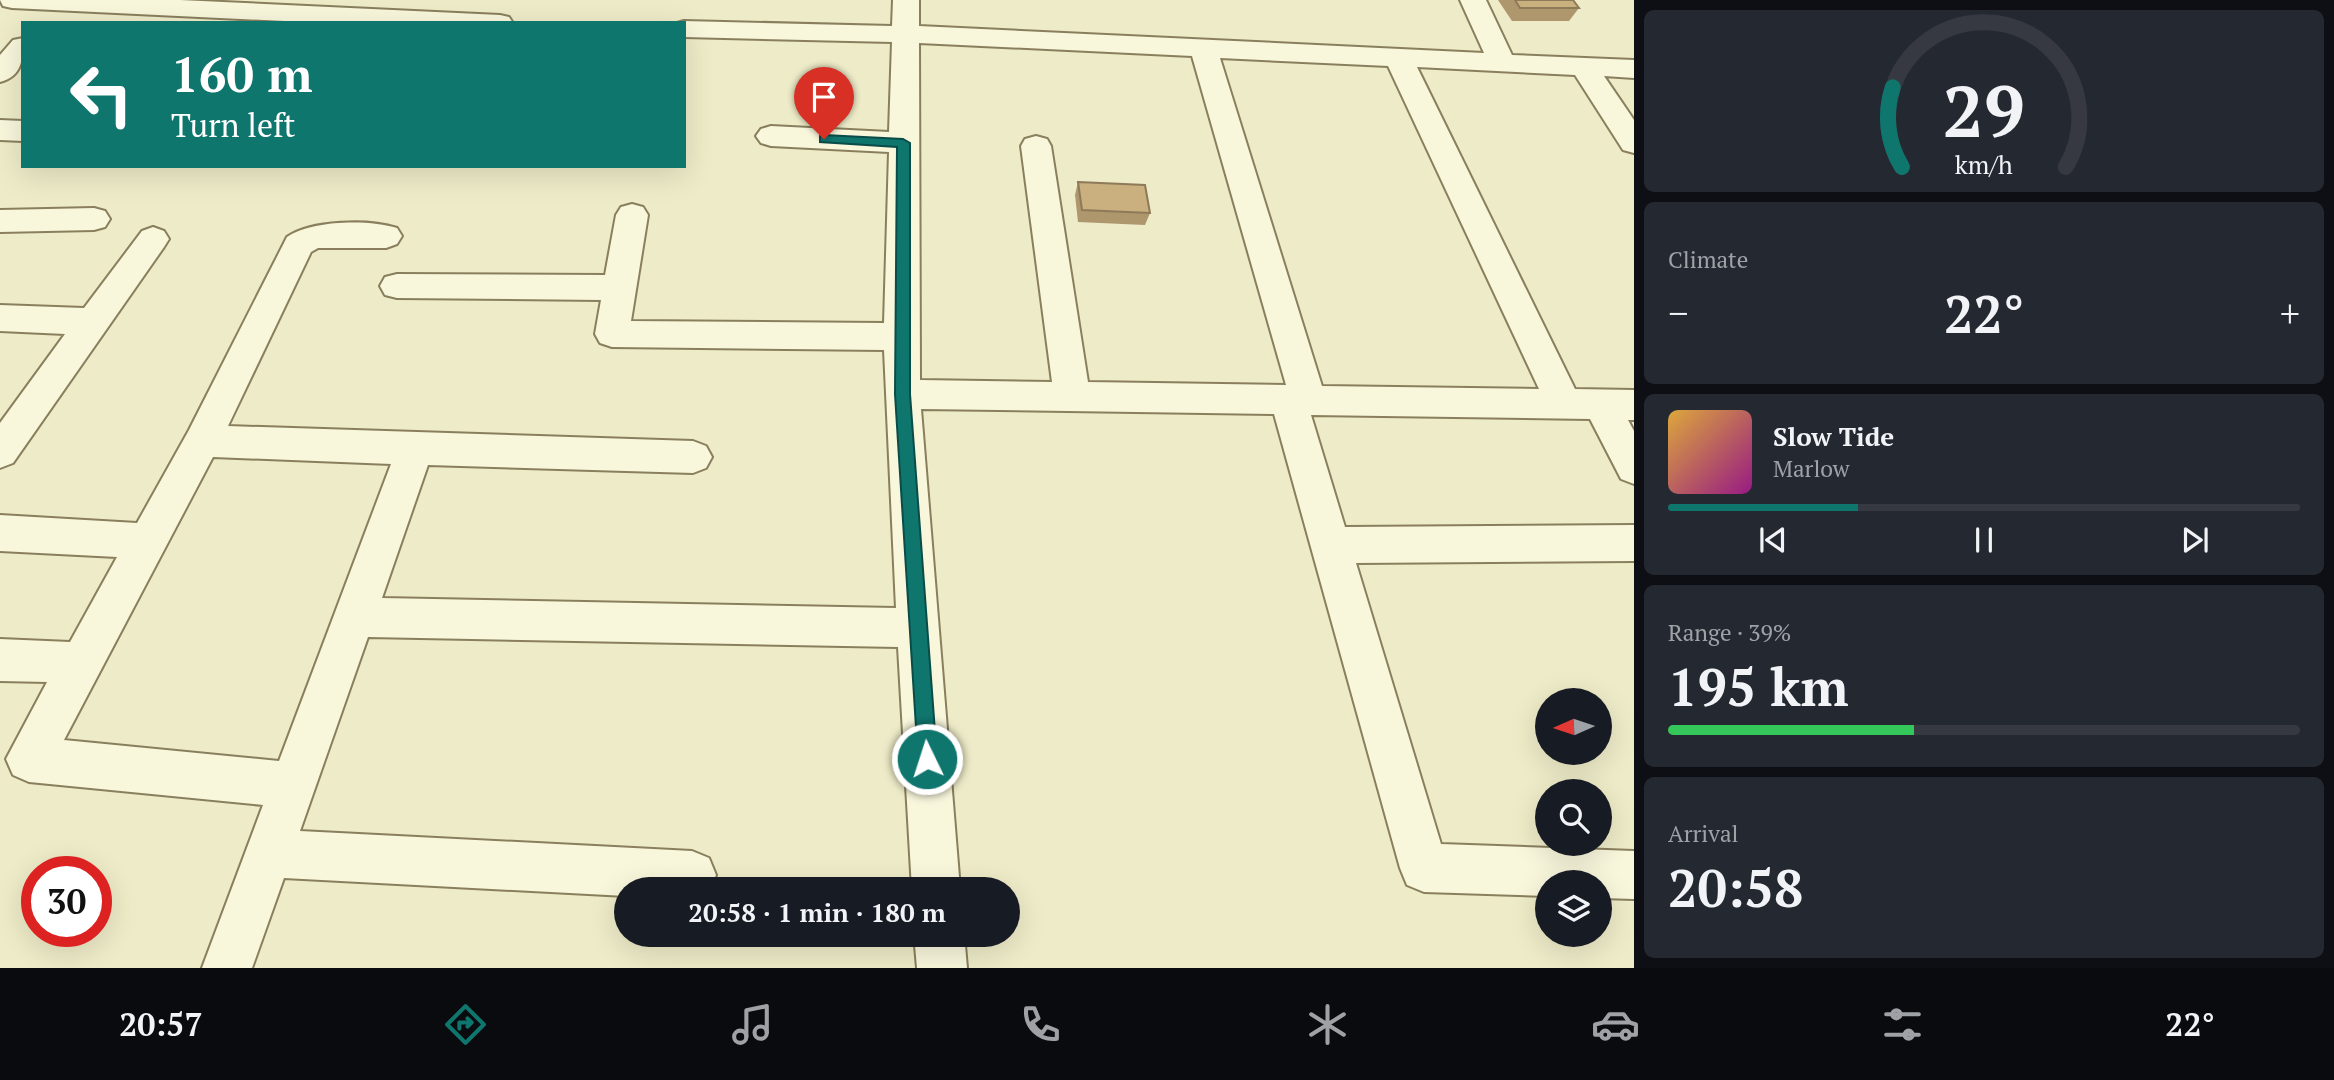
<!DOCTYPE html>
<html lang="en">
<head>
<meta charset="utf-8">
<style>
  body { margin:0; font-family:"PT Serif",serif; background:#242831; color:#f1f3f6; height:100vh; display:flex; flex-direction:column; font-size:26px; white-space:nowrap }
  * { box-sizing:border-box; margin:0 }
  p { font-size:23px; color:#9ea1a6 }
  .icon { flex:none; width:38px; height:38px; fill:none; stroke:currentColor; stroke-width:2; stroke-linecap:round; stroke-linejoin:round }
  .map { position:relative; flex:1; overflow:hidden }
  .details { display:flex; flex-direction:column; gap:10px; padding:10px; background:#0d0f14; width:700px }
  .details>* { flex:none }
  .guide { position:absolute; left:21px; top:21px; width:665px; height:147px; border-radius:0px; box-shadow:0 7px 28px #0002; background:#0f766e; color:#fff; overflow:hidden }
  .needle { width:46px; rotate:267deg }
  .fabs { position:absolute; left:1535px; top:688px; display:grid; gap:14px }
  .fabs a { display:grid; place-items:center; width:77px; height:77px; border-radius:50%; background:#171b24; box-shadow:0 7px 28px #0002; font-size:35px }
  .speed { position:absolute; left:21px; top:856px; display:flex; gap:14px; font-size:35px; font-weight:700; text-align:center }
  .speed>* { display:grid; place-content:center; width:91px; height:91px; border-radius:50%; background:#171b24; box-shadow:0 7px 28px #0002; line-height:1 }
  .speed .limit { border:10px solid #d22; background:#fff; color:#111 }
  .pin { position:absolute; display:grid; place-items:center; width:60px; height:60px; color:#fff; margin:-72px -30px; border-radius:50% 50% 50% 0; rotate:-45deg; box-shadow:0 0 7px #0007 }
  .pin .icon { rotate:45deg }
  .me { position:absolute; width:77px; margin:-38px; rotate:356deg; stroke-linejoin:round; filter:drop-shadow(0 0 5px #0008) }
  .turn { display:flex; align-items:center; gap:24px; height:147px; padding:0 35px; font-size:32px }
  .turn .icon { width:91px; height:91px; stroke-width:2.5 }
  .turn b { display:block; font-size:49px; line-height:60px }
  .big { font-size:52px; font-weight:800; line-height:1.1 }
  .details .tile { flex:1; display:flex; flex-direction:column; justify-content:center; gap:10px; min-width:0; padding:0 24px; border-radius:10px; background:#242831 }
  .details .dial { align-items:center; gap:0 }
  .dial svg { height:182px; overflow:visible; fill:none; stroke:#363941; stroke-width:7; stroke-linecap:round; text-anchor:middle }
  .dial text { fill:#f1f3f6; stroke:none }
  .song { display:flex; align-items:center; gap:21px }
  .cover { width:84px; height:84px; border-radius:10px; background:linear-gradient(135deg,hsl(40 70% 55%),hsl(310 70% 35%)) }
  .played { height:7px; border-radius:4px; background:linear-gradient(90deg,#0f766e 30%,#363941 30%) }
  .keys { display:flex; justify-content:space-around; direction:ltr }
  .heat { display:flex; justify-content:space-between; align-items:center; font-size:38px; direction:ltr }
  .charge { height:10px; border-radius:5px; background:linear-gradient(90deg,#34c759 39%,#363941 0) }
  .trip { position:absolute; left:614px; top:877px; width:406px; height:70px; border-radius:35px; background:#171b24; box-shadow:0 7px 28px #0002; font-weight:800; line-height:70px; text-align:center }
  .dock { display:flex; height:112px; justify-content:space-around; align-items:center; background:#090b0e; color:#9ea1a6 }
  .dock .icon { width:49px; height:49px }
  .dock .on { color:#0f766e }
  .dock b { font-size:32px; color:#f1f3f6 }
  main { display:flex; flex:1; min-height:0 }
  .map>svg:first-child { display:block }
</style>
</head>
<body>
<main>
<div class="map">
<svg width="1634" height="968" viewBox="0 0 1634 968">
  <rect width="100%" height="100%" fill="#eeebc8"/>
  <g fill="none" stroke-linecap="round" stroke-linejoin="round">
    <g stroke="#897f5d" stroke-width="4">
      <path id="street" d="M0,0H180L500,15L509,17L513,23H325L12,8L3,6Z
        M893,0H919V26L1484,53L1460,0H1486L1512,55L1634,60V78L1604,76L1634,120V153L1623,150L1575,75L1417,67L1575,389L1634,390V420H1628L1634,431V484L1621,479L1590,419L1311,415L1345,527L1634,525V561L1356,563L1441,844L1634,851V899L1600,898V882H1547V896L1424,892L1407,885L1400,868L1274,414L921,409L960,889H912L898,647L368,637L300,831L692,851L709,858L716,875L710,889H626V896L284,878L252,968H202L263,805L29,782L13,775L6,759L47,682L0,681V639L70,642L117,557L0,551V515L137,523L189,430L287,237C311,220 369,219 397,228L402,236L397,244L386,248H318L311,252L228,426L693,441L706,446L712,457L706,468L693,473L428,465L382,598L896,608L884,350L612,347L600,343L595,334L601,300L397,298L385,295L380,286L385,277L397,274L605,275L616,215L621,207L632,204L643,207L648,215L631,321L884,323L889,152L771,146L761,143L756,136L761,129L771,126L889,132L892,42L684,37V23H677L684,21L892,26ZM919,43L1192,56L1286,385L1088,382L1051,146L1047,139L1036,136L1025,139L1021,146L1052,382L920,380ZM1220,58L1388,66L1539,389L1322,386ZM213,457L391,464L279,761L64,740Z
        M23,38C23,58 23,76 0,82V55L13,40Z
        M0,120L23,121V141L0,140Z
        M94,208L105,211L110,219L105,227L94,230L0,232V210Z
        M153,227L164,231L169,239L164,247L13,463L0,468V423L65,334L0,331V305L84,308L142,231Z
        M914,934H964L967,968H917Z"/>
    </g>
    <use href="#street" fill="#f8f6db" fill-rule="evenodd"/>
  </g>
  <path fill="#ae966d" d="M1498,0H1573L1579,8L1569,21H1512Z
    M1078,182L1150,213L1145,225L1078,222L1075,195Z"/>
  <path fill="#caaf7f" stroke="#8d7a59" stroke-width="2" d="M1515,0H1573L1579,8H1520Z
    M1078,182L1145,185L1150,213L1082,210Z"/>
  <path fill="#0f766e" stroke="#0a4d48" stroke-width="2" d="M824,135L903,139L910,143V394L937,759L934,765L927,768L921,765L918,759L895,394L897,147L820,142V136Z"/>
</svg>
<div class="fabs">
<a><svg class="needle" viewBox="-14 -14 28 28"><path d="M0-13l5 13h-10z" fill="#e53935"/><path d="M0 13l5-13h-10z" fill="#9ea1a6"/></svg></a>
<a><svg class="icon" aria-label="search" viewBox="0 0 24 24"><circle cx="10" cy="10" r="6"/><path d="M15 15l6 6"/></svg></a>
<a><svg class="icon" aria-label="layers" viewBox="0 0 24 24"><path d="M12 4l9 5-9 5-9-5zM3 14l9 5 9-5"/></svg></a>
</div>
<div class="speed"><div class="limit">30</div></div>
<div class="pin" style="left:824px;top:139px;background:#d93025"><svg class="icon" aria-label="arrive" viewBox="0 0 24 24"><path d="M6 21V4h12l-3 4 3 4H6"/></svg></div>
<svg class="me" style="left:927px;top:759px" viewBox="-20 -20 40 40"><circle r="17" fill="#0f766e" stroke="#fff" stroke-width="3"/><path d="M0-11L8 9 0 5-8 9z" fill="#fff"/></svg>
<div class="trip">20:58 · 1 min · 180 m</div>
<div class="guide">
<div class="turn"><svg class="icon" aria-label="left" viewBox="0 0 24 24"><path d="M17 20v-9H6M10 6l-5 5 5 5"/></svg><div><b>160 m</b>Turn left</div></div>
</div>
</div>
<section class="details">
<div class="tile dial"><svg viewBox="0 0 100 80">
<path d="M14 69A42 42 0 1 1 86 69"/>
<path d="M14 69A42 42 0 0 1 10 34" stroke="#0f766e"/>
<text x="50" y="56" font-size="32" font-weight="700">29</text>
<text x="50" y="72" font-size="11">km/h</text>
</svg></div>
<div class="tile"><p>Climate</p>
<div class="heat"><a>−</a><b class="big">22°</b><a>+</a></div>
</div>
<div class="tile">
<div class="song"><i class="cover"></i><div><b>Slow Tide</b><p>Marlow</p></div></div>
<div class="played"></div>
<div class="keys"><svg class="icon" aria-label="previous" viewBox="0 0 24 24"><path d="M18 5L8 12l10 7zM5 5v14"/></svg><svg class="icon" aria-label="pause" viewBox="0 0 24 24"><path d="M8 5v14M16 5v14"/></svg><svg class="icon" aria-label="next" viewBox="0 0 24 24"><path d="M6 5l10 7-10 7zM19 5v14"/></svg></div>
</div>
<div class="tile"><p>Range · 39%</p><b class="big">195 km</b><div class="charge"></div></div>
<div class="tile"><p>Arrival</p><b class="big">20:58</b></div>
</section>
</main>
<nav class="dock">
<b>20:57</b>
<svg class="icon on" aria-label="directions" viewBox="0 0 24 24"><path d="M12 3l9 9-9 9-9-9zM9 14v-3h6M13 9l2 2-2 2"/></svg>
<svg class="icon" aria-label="music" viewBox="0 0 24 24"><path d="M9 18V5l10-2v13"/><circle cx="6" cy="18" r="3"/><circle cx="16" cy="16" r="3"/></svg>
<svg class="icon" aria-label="phone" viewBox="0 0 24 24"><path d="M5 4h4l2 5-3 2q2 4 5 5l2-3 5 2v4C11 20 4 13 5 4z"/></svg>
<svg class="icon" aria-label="climate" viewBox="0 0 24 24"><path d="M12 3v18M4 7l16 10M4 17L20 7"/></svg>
<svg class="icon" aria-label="car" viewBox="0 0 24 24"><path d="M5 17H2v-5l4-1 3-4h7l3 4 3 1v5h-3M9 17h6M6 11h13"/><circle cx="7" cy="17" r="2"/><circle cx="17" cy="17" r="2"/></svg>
<svg class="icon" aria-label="filters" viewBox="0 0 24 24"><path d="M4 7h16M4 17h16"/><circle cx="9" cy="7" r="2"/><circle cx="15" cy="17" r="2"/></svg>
<b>22°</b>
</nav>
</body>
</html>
